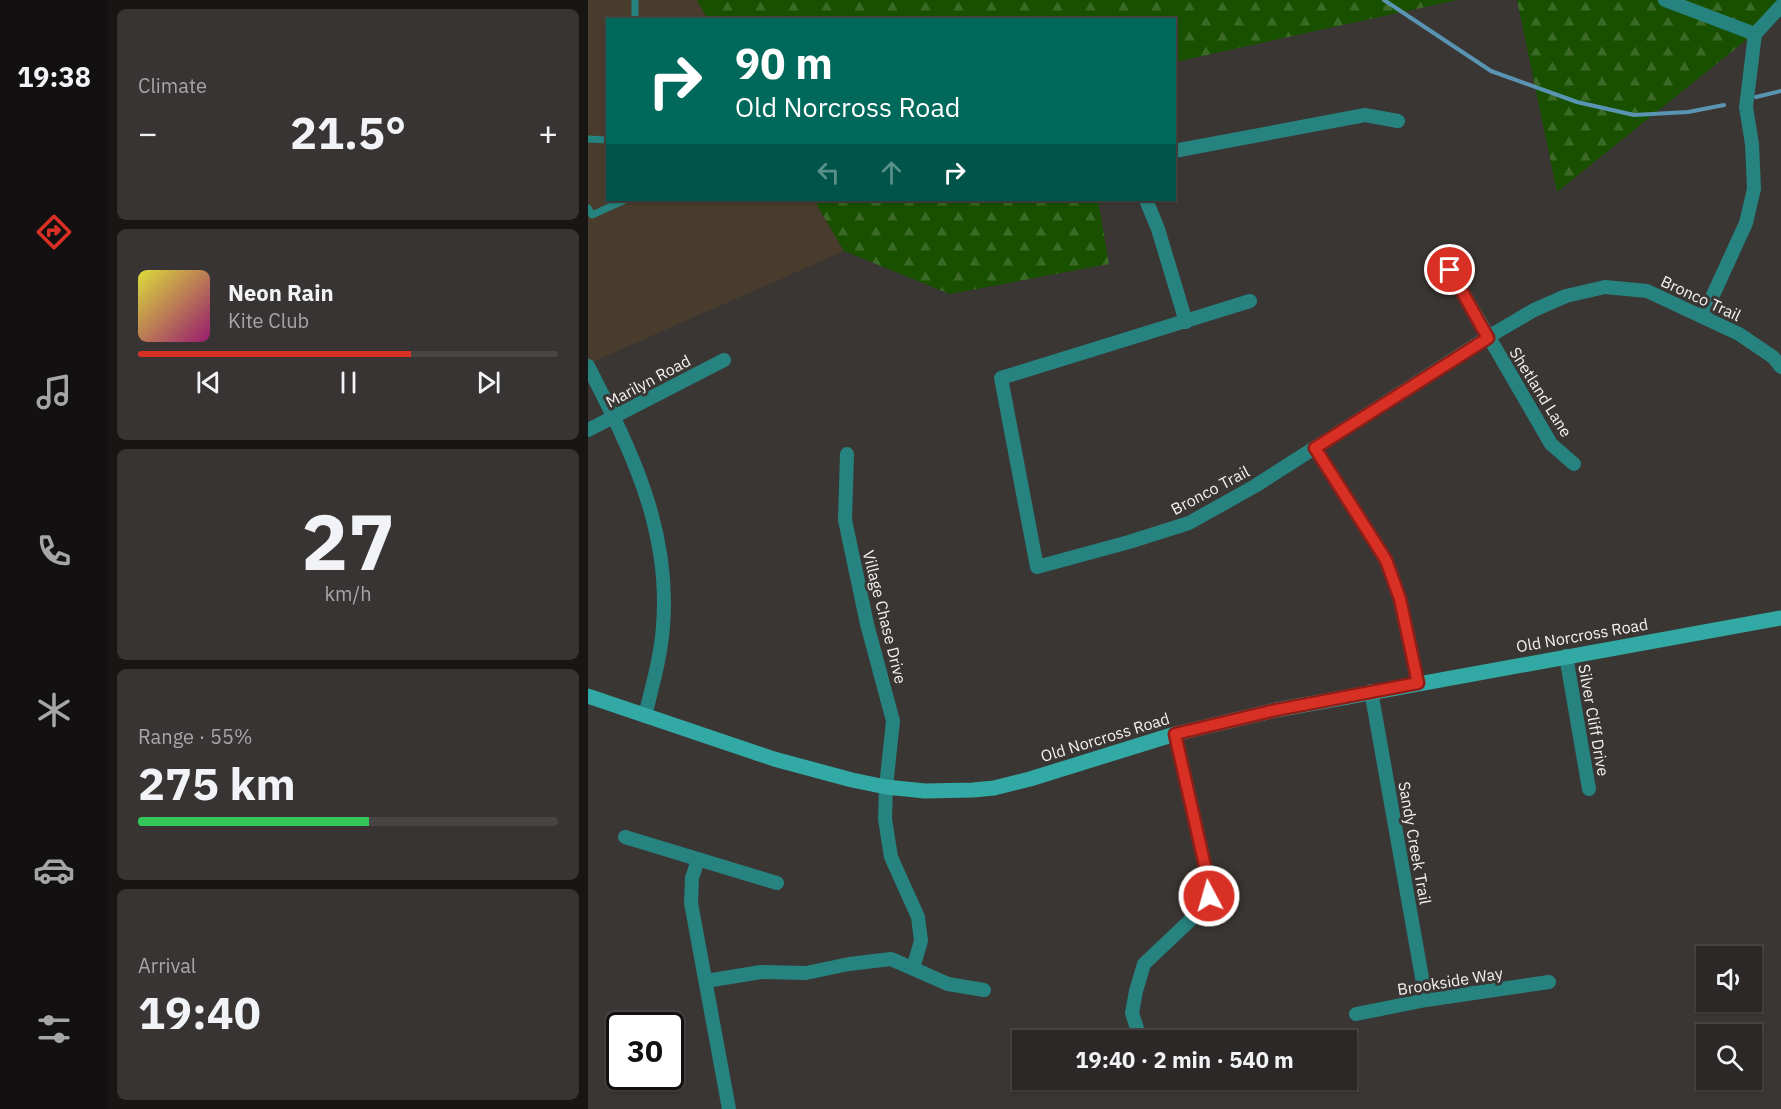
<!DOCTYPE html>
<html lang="en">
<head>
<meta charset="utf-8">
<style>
  body { margin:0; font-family:"IBM Plex Sans",sans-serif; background:#383433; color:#f1f3f6; height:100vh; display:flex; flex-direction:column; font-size:22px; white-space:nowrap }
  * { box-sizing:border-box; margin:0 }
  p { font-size:20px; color:#a6a6a7 }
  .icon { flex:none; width:33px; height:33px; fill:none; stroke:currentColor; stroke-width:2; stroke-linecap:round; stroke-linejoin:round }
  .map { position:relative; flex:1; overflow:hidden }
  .drawer { display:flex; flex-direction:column; gap:9px; padding:9px; background:#181615; width:480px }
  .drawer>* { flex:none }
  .hud { position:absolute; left:18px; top:18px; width:570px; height:183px; border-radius:0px; box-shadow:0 2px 4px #0004,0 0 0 2px #484444; background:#00695c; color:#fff; overflow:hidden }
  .buttons { position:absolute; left:1108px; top:946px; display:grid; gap:12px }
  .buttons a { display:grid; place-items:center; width:66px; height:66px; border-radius:0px; background:#2c2827; box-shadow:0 2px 4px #0004,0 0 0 2px #484444; font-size:30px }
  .speed { position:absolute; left:18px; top:1012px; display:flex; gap:12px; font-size:30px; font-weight:700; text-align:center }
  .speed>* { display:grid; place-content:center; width:78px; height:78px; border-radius:50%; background:#2c2827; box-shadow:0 2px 4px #0004,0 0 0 2px #484444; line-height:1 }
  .speed .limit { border:3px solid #111; border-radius:9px; background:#fff; color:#111 }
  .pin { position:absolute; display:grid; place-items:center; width:51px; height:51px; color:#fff; margin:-26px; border:3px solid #fff; border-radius:50%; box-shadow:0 2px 6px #0007 }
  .me { position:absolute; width:66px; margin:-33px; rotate:354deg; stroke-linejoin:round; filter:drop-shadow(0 0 4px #0008) }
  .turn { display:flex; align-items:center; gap:21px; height:126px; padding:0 30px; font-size:27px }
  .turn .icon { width:78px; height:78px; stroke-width:2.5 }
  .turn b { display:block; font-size:42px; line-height:51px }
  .lanes { display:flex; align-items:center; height:57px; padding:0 30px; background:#0003; justify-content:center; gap:30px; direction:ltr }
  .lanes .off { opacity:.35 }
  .big { font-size:45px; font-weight:700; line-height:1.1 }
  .drawer .card { flex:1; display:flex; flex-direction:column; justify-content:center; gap:9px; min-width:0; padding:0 21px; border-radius:9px; background:#383433 }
  .drawer .dial { align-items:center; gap:0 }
  .dial b { font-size:78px; line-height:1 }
  .song { display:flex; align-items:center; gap:18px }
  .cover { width:72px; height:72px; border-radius:9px; background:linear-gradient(135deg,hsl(60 70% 55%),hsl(320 70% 35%)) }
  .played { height:6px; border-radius:3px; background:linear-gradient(90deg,#d93025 65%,#484444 65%) }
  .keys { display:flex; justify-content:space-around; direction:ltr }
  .heat { display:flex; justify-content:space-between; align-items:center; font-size:33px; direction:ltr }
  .charge { height:9px; border-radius:4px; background:linear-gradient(90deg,#34c759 55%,#484444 0) }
  .trip { position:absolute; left:424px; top:1030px; width:345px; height:60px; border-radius:0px; background:#2c2827; box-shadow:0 2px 4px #0004,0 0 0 2px #484444; font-weight:700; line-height:60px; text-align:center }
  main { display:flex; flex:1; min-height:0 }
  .tabs { display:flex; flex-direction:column; width:108px; justify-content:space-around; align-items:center; background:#121010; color:#a6a6a7 }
  .tabs .icon { width:42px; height:42px }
  .tabs .current { color:#d93025 }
  .tabs b { font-size:27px; color:#f1f3f6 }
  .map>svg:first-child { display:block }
</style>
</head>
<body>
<main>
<nav class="tabs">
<b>19:38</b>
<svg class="icon current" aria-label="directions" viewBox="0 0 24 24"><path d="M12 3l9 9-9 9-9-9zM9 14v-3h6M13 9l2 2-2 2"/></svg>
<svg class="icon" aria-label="music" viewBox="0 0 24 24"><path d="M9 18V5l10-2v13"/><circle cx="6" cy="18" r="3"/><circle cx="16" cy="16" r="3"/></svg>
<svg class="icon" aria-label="phone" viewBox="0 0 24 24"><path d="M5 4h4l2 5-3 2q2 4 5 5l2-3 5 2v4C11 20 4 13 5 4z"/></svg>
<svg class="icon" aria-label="climate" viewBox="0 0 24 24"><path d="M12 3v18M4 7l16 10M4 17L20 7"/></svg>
<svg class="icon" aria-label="car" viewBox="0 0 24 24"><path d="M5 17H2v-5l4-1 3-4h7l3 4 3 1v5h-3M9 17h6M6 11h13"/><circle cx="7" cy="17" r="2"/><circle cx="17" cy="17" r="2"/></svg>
<svg class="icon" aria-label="filters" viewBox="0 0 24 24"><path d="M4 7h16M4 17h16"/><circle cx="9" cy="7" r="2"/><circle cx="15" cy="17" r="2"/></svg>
</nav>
<section class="drawer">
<div class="card"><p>Climate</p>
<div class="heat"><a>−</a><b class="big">21.5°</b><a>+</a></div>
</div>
<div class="card">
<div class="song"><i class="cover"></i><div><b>Neon Rain</b><p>Kite Club</p></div></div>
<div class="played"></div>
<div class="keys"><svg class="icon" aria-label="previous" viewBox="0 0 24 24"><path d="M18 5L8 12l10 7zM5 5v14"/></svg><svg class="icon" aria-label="pause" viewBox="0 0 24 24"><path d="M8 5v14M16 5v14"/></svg><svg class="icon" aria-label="next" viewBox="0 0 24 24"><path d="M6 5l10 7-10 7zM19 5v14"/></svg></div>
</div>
<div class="card dial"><b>27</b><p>km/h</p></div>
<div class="card"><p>Range · 55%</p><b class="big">275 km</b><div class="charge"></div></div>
<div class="card"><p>Arrival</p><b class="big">19:40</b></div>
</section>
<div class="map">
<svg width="1193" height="1109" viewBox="0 0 1193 1109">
  <defs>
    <pattern id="forest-firs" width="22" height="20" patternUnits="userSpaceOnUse" patternTransform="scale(1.5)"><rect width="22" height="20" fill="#185000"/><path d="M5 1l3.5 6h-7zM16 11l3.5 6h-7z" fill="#3a6a26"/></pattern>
  </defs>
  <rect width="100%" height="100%" fill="#3a3634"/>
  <path fill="#493c2d" d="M0,0H109L120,19L20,20V200H226L256,251L0,364Z"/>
  <path fill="url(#forest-firs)" d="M109,0H869L587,62L586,20H120Z
    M929,0H1193L1172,29L969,192Z
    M226,200H510L521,264L362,294L256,251Z"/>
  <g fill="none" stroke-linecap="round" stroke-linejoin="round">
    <path stroke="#5995b3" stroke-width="4" d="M796,0L903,71L989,102L1046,115L1100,112L1136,105
      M1168,97L1193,91"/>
    <path stroke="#26837f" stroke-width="7" d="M47,20V0
      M0,139L20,140
      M0,208L4,215L37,200"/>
    <path stroke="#26837f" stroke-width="14" d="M1077,0L1167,34
      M586,151L777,115L810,121
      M558,200L570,229L598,322
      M862,270L963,444L986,464
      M662,301L413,378L449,567L541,542L601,523L667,486L900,337L946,310L978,296L1017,287L1059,291L1151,334L1185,357L1193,367
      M1115,317L1158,223L1166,189L1164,144L1158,107L1167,34L1193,6
      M0,366C43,450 83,530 75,626C73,656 64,687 57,716
      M0,430L136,360
      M727,448L798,560L812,599L830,683
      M259,454L257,520L279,624L305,721L298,787L297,819L303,857L330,917L333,941L325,968
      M978,656L1001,789
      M783,691L838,1000
      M37,837L189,883
      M110,860L104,878L103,903L141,1109
      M118,981L173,972L218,973L261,964L303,959L360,984L396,990
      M768,1014L838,1000L961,982
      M553,1041L544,1013L548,991L556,964L612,911L620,896L619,875L587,734"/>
    <path stroke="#32a9a4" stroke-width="15" d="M0,696L186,759L264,780L298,787L337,791L385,790L406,788L442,779L587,734L688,710L1193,618"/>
  </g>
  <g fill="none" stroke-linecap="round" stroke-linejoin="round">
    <g stroke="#8d1f18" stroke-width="15">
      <path id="route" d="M621,896L619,875L587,734L688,710L830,683L812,599L798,560L727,448L900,338L862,270"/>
    </g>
    <use href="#route" stroke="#d93025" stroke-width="10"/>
  </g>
  <g text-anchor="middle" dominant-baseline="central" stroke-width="6" stroke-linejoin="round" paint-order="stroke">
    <g font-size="16" fill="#f4f1f0" stroke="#3a3634">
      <text transform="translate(1113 298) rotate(25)">Bronco Trail</text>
      <text transform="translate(60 381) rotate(-28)">Marilyn Road</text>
      <text transform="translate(953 392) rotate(58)">Shetland Lane</text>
      <text transform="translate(622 490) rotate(-28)">Bronco Trail</text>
      <text transform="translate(297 617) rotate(76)">Village Chase Drive</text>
      <text transform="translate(994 635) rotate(-10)">Old Norcross Road</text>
      <text transform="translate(1006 720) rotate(80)">Silver Cliff Drive</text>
      <text transform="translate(517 737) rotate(-17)">Old Norcross Road</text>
      <text transform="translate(827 843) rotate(80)">Sandy Creek Trail</text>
      <text transform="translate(862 981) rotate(-9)">Brookside Way</text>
    </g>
  </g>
</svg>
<div class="buttons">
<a><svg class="icon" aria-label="sound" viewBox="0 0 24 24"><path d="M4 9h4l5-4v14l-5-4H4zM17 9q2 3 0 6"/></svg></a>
<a><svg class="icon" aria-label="search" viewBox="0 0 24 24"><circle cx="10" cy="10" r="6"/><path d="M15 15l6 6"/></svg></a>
</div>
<div class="speed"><div class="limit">30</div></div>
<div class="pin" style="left:862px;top:270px;background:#d93025"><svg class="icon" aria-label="arrive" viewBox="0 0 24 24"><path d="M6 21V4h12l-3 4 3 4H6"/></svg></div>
<svg class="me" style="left:621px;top:896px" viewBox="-20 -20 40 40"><circle r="17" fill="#d93025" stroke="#fff" stroke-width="3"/><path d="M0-11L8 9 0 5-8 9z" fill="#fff"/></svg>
<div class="trip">19:40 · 2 min · 540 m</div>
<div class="hud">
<div class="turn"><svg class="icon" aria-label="right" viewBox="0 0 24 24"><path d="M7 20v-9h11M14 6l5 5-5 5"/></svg><div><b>90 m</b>Old Norcross Road</div></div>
<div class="lanes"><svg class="icon off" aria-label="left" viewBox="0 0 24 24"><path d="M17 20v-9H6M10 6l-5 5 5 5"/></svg><svg class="icon off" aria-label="ahead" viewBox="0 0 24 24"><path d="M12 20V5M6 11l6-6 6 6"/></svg><svg class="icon" aria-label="right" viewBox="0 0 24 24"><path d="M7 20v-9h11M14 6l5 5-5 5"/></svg></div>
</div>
</div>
</main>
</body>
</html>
